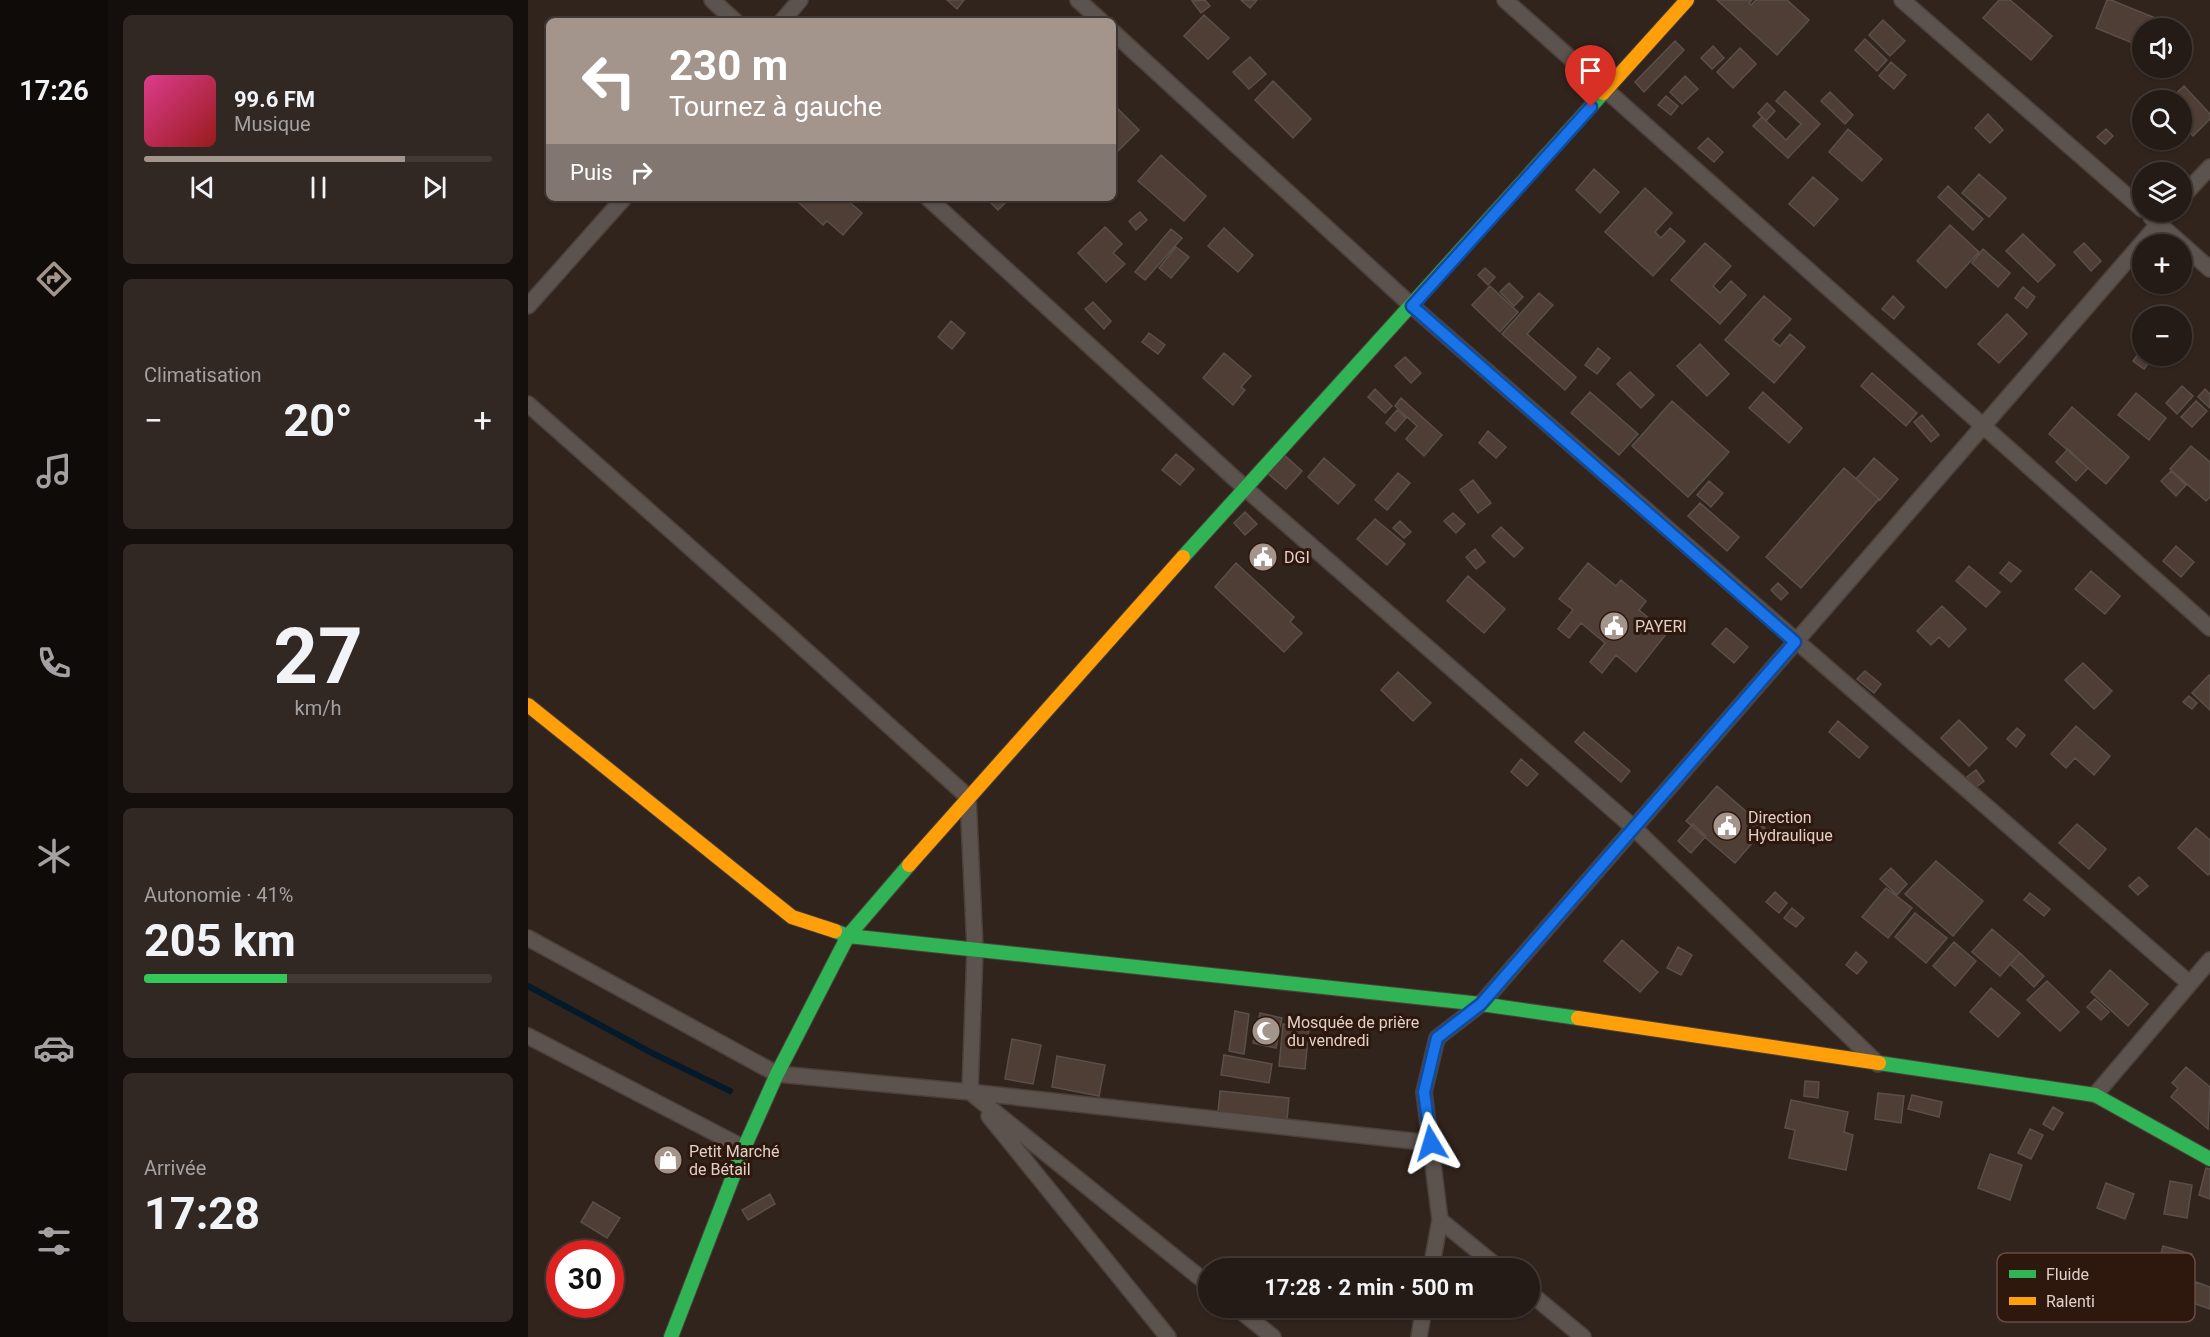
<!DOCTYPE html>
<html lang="fr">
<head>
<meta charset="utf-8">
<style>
  body { margin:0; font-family:Roboto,sans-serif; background:#312823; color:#f1f3f6; height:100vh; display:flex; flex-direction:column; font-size:22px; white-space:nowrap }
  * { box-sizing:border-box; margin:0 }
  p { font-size:20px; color:#a3a1a1 }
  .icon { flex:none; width:33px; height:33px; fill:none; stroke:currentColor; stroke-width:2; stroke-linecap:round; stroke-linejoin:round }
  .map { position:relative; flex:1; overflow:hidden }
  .details { display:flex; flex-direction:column; gap:15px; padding:15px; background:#140f0c; width:420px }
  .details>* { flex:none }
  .guide { position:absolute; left:18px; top:18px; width:570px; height:183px; border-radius:9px; box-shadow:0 2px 4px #0004,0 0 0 2px #423935; background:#a3948c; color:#fff; overflow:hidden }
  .controls { position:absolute; left:1604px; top:18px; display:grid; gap:12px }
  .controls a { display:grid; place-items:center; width:60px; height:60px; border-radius:50%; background:#251b16; box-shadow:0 2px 4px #0004,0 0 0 2px #423935; font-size:30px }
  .speed { position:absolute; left:18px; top:1240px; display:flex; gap:12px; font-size:30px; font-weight:700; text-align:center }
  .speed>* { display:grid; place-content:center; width:78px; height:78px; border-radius:50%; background:#251b16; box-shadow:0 2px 4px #0004,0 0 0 2px #423935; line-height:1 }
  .speed .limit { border:9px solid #d22; background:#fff; color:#111 }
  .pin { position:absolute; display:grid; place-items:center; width:51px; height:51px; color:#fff; margin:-62px -26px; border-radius:50% 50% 50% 0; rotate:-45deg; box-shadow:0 0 6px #0007 }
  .pin .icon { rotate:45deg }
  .me { position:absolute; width:66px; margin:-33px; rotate:353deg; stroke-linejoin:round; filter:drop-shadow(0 0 4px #0008) }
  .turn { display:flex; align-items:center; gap:21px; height:126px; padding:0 24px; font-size:27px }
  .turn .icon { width:78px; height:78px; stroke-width:2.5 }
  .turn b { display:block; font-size:42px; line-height:51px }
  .then { display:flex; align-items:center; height:57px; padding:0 24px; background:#0003; gap:12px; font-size:22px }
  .big { font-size:45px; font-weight:700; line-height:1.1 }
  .details .widget { flex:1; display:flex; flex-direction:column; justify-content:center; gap:9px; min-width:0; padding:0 21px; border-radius:9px; background:#312823 }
  .details .dial { align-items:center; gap:0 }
  .dial b { font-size:78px; line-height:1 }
  .song { display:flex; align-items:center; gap:18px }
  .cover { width:72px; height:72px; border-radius:9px; background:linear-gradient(135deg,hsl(330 70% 55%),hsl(0 70% 35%)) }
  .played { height:6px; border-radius:3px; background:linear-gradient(90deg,#a3948c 75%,#423935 75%) }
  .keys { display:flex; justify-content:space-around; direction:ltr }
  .heat { display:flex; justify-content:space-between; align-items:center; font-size:33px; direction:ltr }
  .charge { height:9px; border-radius:4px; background:linear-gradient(90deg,#34c759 41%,#423935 0) }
  .trip { position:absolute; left:670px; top:1258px; width:342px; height:60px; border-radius:30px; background:#251b16; box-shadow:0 2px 4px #0004,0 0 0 2px #423935; font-weight:700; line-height:60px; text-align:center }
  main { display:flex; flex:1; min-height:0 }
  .tabs { display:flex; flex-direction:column; width:108px; justify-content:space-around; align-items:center; background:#0f0b09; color:#a3a1a1 }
  .tabs .icon { width:42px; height:42px }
  .tabs .active { color:#a3948c }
  .tabs b { font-size:27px; color:#f1f3f6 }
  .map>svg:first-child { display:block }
</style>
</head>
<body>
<main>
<nav class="tabs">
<b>17:26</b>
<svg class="icon active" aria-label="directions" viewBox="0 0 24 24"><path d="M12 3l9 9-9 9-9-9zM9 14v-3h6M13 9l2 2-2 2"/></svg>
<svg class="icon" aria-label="music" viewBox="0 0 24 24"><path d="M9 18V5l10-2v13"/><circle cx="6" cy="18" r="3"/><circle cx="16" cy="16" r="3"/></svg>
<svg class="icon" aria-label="phone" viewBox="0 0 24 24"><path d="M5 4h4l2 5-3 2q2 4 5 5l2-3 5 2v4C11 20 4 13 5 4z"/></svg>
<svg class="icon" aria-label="climate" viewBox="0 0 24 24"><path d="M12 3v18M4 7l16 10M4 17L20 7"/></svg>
<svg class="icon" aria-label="car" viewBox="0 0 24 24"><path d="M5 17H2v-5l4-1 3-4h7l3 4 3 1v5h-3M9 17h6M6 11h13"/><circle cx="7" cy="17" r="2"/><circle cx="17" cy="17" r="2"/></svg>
<svg class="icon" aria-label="filters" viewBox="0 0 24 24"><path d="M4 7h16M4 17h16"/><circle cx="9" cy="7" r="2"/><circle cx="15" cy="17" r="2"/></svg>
</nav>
<section class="details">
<div class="widget">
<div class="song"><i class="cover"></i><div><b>99.6 FM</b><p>Musique</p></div></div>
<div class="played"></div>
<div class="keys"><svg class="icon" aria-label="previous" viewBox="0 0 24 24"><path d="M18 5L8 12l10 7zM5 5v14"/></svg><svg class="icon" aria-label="pause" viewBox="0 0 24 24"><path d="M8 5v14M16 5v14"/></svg><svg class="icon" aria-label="next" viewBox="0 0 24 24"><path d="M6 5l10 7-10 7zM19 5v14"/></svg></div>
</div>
<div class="widget"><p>Climatisation</p>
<div class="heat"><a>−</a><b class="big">20°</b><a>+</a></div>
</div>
<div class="widget dial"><b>27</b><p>km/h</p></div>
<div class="widget"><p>Autonomie · 41%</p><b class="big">205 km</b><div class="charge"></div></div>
<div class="widget"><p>Arrivée</p><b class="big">17:28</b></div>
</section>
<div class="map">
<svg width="1682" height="1337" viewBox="0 0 1682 1337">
  <rect width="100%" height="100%" fill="#31241d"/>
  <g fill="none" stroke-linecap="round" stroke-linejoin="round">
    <path stroke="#041a2b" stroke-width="6" d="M0,986L124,1053L202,1091"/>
  </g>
  <path fill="#4e3e36" stroke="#5a4f4a" stroke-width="1.5" d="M419,0H436L429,9Z
    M677,0L682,6L673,13L664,1Z
    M713,0H729L722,8Z
    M1189,0H1224L1221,3L1223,5L1228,0H1259L1281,20L1249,55Z
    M1471,0H1482L1524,36L1503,60L1455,18Z
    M1579,0H1583L1652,28H1614V47L1568,28Z
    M676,15L701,38L680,59L656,36Z
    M1355,20L1377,41L1362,56L1341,35Z
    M1653,29L1661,32L1653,52Z
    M1337,39L1359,60L1349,71L1327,50Z
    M1147,41L1156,50L1116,92L1107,82Z
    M1185,46L1196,58L1184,69L1173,58Z
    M1212,48L1228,64L1205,88L1189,72Z
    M722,57L738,74L721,89L705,72Z
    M1363,62L1378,75L1366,89L1351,76Z
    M1157,76L1170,89L1154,104L1142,92Z
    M745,81L783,119L765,138L727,100Z
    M1656,86L1682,114V119L1665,136L1653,124V100H1641Z
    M1257,91L1292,124L1260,158L1225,126L1234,117L1258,140L1273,124L1248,101Z
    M1302,92L1325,115L1317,124L1293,101Z
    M1138,96L1150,106L1143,115L1130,105Z
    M1239,103L1247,111L1238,121L1230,113Z
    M585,104L611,130L589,152L585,148Z
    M1460,114L1475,130L1462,143L1447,128Z
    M1320,129L1354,159L1334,181L1301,152Z
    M1578,129L1585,136L1577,144L1569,137Z
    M1180,138L1195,152L1186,162L1170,148Z
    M633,155L678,196L656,221L610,181Z
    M1066,169L1091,192L1072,213L1048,190Z
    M1451,174L1478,198L1461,217L1434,193Z
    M1285,177L1310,199L1286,226L1261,204Z
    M1420,186L1455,219L1445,230L1410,197Z
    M1117,188L1144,213L1127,232L1133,238L1142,228L1157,241L1125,276L1077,232Z
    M266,198H317L334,213L315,235L299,221L295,225Z
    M458,198H478L480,200L470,210Z
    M612,212L619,220L608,230L601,221Z
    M1422,225L1451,252L1418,288L1389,261Z
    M577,227L594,244L585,253L597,264L578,282L550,253Z
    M696,228L725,255L710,272L680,246Z
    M643,229L654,238L617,280L607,272Z
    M1495,234L1527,265L1510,282L1478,251Z
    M1177,243L1203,266L1185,286L1192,293L1203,281L1218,295L1192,324L1143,280Z
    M1556,243L1573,261L1563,271L1546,252Z
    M648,247L661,257L643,278L631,268Z
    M1455,249L1482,273L1470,287L1444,263Z
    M957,268L967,277L960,285L950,275Z
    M981,283L995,297L986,306L972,292Z
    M962,286L990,312L972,332L944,305Z
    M1495,287L1507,297L1499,308L1487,298Z
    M1011,293L1025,305L999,334L1048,377L1037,390L974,334Z
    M1236,296L1263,319L1244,340L1252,346L1262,334L1277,347L1246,383L1197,340Z
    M1365,296L1376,307L1366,319L1354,309Z
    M565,302L583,321L576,329L557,309Z
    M1479,314L1499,334L1471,363L1450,344Z
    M423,321L437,333L424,349L410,337Z
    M621,333L637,345L630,354L614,342Z
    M1172,344L1201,374L1179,396L1149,366Z
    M1070,348L1082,358L1069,374L1057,365Z
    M696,353L723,376L713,387L717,390L705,405L675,378Z
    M1611,353L1622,361L1616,369L1605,361Z
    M877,357L893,373L883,383L867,366Z
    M1102,372L1126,395L1113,408L1089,384Z
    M1344,373L1389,413L1378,426L1333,386Z
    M1654,386L1665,396L1649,414L1638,403Z
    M847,389L864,406L857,413L840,397Z
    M1677,389L1682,394V408L1670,397Z
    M1062,392L1110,434L1091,455L1043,413Z
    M1235,392L1274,428L1261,443L1221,408Z
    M1608,393L1638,418L1621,440L1590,415Z
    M873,398L914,435L896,456L878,439L889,426L867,406Z
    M1144,401L1201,452L1160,497L1104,446Z
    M1668,401L1679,411L1664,427L1653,417Z
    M1544,407L1601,457L1578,484L1521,434Z
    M869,410L878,418L867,431L858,423Z
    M1394,415L1411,435L1403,442L1386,422Z
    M960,431L978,447L968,458L951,443Z
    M1663,446L1682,462V497L1678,501L1642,469Z
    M1540,449L1560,468L1548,481L1528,462Z
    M754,453L774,471L758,489L738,472Z
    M648,454L666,469L652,485L634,470Z
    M796,458L827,485L810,504L780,477Z
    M1346,458L1370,479L1352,500L1328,479Z
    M1316,468L1351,499L1273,588L1238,557Z
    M1643,471L1658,485L1648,496L1633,481Z
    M870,473L882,483L859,510L847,500Z
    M945,480L963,503L950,513L932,490Z
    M1181,481L1195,493L1183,507L1169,495Z
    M1172,503L1211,537L1199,551L1160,516Z
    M717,512L729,524L717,535L706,523Z
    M925,513L937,524L928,533L916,521Z
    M847,519L877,544L859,565L829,539Z
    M872,521L883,532L876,538L865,528Z
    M973,527L995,548L986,557L964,536Z
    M1648,546L1666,562L1653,577L1635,561Z
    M947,549L957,562L948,569L938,557Z
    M1481,562L1493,571L1483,582L1472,573Z
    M708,563L766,617L762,622L774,633L756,652L687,587Z
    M1060,563L1088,586L1093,580L1118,601L1111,610L1139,633L1108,672L1088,655L1074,673L1062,662L1077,643L1053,623L1041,638L1030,629L1045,610L1031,599Z
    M1441,566L1472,592L1458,607L1428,581Z
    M1563,571L1592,596L1577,614L1547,589Z
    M940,576L977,609L956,633L919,601Z
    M1250,583L1260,593L1253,600L1243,590Z
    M1414,606L1438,629L1421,647L1411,637L1403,645L1389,631Z
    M1198,628L1220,647L1206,663L1184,644Z
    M1555,663L1584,691L1566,709L1537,680Z
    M1337,671L1353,684L1346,693L1329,679Z
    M870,672L903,703L885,721L853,690Z
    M1681,675L1682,676V710L1664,693Z
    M1661,696L1669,703L1664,709L1655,702Z
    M1431,720L1459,748L1441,766L1413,738Z
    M1310,721L1340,747L1331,758L1301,732Z
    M1548,726L1582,756L1566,775L1547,758L1538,768L1523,754Z
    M1489,728L1497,735L1488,747L1479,739Z
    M1056,732L1102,771L1093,782L1047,742Z
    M993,759L1010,774L999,786L983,772Z
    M1448,770L1456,781L1447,788L1439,777Z
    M1189,786L1237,828L1207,863L1158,821Z
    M1165,824L1178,836L1163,853L1150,841Z
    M1549,824L1578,849L1561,869L1531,843Z
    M1668,828L1682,840V873L1680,875L1650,848Z
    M1408,861L1455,901L1425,936L1377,894Z
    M1363,868L1379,884L1369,895L1352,879Z
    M1611,877L1620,886L1610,895L1601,886Z
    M1358,888L1384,908L1360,938L1334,917Z
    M1247,892L1259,903L1251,913L1238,902Z
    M1502,893L1522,909L1516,916L1496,900Z
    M1264,908L1276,918L1268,927L1256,918Z
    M1387,913L1419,938L1398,963L1367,937Z
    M1464,929L1492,953L1472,976L1444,952Z
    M1094,940L1130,972L1112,992L1076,961Z
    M1426,942L1448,961L1427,986L1405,966Z
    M1150,947L1164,955L1153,975L1139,968Z
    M1328,952L1339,962L1329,974L1318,965Z
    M1492,953L1516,976L1506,987L1482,964Z
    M1582,970L1620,1004L1600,1026L1563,992Z
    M1519,981L1551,1012L1532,1031L1499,1000Z
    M1463,988L1492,1013L1470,1037L1442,1012Z
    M1567,999L1581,1012L1573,1020L1559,1007Z
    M707,1011L721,1014L716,1054L701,1051Z
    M732,1013L754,1018L748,1048L725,1043Z
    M755,1024L781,1027L777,1069L751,1066Z
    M484,1039L513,1045L505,1084L477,1079Z
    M696,1055L744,1064L741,1083L693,1075Z
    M529,1056L577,1065L571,1096L524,1087Z
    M1658,1067L1682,1087L1680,1129L1643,1097L1650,1088L1644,1083Z
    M1277,1081L1291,1082L1290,1098L1276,1096Z
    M692,1091L761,1098L759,1120L690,1112Z
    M1350,1093L1376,1096L1373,1123L1347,1119Z
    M1384,1095L1414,1102L1411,1117L1380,1109Z
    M1263,1100L1320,1112L1316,1132L1325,1135L1318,1170L1261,1158L1267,1130L1257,1128Z
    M1525,1107L1535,1113L1525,1130L1515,1124Z
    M1502,1129L1515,1135L1503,1159L1490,1153Z
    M1462,1154L1494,1165L1482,1200L1450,1188Z
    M1678,1168L1682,1169V1199L1671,1195Z
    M1642,1181L1664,1185L1659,1218L1636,1214Z
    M1578,1183L1606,1194L1597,1219L1569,1208Z
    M242,1194L247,1204L220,1220L214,1210Z
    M65,1202L92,1218L79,1238L53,1222Z
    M1635,1246L1664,1254L1652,1302L1623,1295Z
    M1668,1282L1682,1287V1309L1662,1302Z"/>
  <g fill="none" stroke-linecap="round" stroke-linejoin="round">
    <g stroke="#4c403b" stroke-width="18">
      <path id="street" d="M184,0L207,21
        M550,0L573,21
        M977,0L1682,628
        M1374,0L1614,209
        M254,21L272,0
        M585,32L884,306L1661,983
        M400,198L717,488L1106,828L1350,1064
        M1653,198L1682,167
        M1623,217L1682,269
        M0,306L96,198
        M0,404L253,628L440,797L447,949L442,1092L681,1285
        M0,938L249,1074L442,1092L903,1143
        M0,1036L216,1148
        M1567,1095L1682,960
        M461,1116L640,1337
        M912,1220L972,1269
        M903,1269L912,1220L896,1092L909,1038L953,1004L1641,212
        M1002,1293L1055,1337
        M709,1308L745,1337
        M891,1337L896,1308"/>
    </g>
    <g stroke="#4c403b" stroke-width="16">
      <path id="fast" d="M655,557L1075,93
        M307,931L320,936L953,1004L1050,1018
        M1351,1063L1567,1095L1682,1159
        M143,1337L216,1148L249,1074L320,936L381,865"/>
    </g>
    <g stroke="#4c403b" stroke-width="16">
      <path id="slow" d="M1075,93L1159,0
        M0,705L264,917L307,931
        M381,865L655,557
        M1050,1018L1351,1063"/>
    </g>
    <use href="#street" stroke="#5d534e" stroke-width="15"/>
    <use href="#fast" stroke="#30b455" stroke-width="14"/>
    <use href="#slow" stroke="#ff9f0a" stroke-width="14"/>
  </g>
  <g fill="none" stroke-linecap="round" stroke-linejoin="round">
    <g stroke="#114b97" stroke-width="15">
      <path id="route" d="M903,1143L896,1092L909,1038L953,1004L1267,642L884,306L1063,107"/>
    </g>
    <use href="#route" stroke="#1a73e8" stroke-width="10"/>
  </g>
  <defs>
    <g id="civic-disc" transform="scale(1.5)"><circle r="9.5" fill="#a3948c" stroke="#2e170c"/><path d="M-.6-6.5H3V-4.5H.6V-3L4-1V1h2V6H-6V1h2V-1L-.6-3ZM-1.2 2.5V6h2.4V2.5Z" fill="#fff"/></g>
    <g id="mosque-disc" transform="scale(1.5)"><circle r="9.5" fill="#a3948c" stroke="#2e170c"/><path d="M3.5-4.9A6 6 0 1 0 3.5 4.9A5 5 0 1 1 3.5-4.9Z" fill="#fff"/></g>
    <g id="shop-disc" transform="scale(1.5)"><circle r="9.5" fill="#a3948c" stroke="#2e170c"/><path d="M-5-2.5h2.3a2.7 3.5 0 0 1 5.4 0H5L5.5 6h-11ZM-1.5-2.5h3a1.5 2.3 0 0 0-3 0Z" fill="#fff"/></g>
  </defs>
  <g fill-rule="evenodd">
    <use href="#civic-disc" x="735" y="557"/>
    <use href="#civic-disc" x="1086" y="626"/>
    <use href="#civic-disc" x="1199" y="826"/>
    <use href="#mosque-disc" x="738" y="1031"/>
    <use href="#shop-disc" x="140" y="1160"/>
  </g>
  <g text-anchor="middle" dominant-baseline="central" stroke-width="6" stroke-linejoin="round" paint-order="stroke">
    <g font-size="16" fill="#e0d0c8" stroke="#2e170c" text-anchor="start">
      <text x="756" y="557">DGI</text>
      <text x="1107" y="626">PAYERI</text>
      <text x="1220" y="817">Direction<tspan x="1220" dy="18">Hydraulique</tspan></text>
      <text x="759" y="1022">Mosquée de prière<tspan x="759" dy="18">du vendredi</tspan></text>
      <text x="161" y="1151">Petit Marché<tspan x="161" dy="18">de Bétail</tspan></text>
    </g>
  </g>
  <rect x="1469" y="1253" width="198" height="69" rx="9" fill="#2e170c" stroke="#634e44" stroke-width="1.5"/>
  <rect x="1481" y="1270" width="27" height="8" fill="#30b455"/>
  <rect x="1481" y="1297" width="27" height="8" fill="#ff9f0a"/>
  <g font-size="16" fill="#e0d0c8">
    <text x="1518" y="1280">Fluide</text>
    <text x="1518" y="1307">Ralenti</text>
  </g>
</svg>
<div class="controls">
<a><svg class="icon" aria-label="sound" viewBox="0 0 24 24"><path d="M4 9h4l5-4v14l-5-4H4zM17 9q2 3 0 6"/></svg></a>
<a><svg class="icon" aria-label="search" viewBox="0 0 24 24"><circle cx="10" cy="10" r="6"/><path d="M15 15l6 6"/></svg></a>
<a><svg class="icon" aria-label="layers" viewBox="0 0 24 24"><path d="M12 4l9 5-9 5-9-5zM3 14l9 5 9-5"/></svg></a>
<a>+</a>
<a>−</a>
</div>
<div class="speed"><div class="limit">30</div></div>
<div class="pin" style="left:1063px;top:107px;background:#d93025"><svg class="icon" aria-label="arrive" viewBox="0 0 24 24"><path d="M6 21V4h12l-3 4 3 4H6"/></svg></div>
<svg class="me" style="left:903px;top:1143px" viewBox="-20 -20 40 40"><path d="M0-17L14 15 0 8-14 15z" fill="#1a73e8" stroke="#fff" stroke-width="4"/></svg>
<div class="trip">17:28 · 2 min · 500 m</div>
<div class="guide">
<div class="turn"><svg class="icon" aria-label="left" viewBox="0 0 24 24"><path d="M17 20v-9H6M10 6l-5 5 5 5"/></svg><div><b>230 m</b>Tournez à gauche</div></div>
<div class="then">Puis<svg class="icon" aria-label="right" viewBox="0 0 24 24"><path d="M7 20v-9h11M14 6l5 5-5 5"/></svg></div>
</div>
</div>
</main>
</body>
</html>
